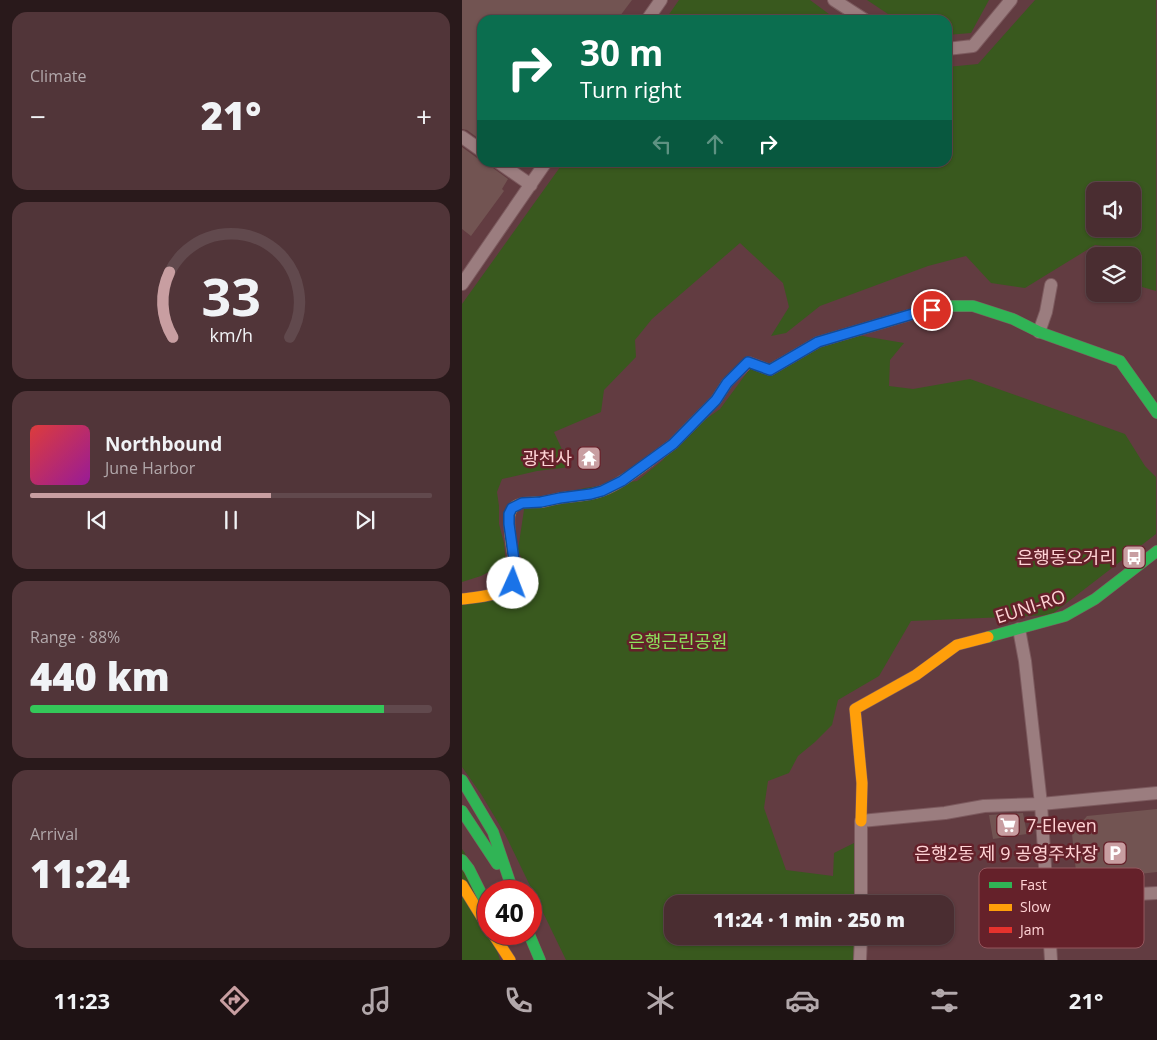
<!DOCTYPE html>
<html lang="en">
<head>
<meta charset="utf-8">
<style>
  body { margin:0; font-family:"Open Sans","Noto Sans KR",sans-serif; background:#513539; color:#f1f3f6; height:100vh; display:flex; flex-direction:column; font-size:19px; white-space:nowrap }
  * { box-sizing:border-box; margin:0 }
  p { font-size:16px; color:#b2a8ab }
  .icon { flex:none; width:28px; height:28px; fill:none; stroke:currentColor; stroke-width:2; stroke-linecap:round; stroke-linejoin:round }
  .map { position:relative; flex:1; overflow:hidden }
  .drawer { display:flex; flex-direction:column; gap:12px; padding:12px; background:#29191b; width:462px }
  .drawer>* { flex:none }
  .top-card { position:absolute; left:15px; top:15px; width:475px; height:152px; border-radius:15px; box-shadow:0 1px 4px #0004,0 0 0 1px #61494d; background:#0b6e4f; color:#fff; overflow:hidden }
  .fabs { position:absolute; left:624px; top:182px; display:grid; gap:10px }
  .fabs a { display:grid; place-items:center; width:55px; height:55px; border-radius:10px; background:#4a2d31; box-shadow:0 1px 4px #0004,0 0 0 1px #61494d; font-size:25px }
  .speed { position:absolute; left:15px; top:880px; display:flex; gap:10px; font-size:25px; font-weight:700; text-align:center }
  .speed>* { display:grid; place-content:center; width:65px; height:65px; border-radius:50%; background:#4a2d31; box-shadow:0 1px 4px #0004,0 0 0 1px #61494d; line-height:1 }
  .speed .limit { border:8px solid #d22; background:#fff; color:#111 }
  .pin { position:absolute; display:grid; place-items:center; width:42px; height:42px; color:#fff; margin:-21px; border:2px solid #fff; border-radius:50%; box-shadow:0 1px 5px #0007 }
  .me { position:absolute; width:55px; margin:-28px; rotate:2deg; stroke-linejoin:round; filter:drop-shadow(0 0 4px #0008) }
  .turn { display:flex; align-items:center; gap:18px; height:105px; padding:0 20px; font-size:22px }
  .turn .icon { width:65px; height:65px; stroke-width:2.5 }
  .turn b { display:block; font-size:35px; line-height:42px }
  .lanes { display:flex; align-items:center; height:48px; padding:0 20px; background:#0003; justify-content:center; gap:25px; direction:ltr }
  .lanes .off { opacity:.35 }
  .big { font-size:38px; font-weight:800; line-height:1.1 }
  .drawer .tile { flex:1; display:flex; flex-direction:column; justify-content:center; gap:8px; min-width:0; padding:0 18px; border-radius:15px; background:#513539 }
  .drawer .dial { align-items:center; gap:0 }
  .dial svg { height:130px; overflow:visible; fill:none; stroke:#61494d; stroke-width:7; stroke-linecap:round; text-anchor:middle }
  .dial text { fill:#f1f3f6; stroke:none }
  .song { display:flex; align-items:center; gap:15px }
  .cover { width:60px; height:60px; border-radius:8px; background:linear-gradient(135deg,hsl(0 70% 55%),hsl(300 70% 35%)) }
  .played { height:5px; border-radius:2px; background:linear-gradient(90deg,#c89ea1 60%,#61494d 60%) }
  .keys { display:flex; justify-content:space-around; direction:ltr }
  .heat { display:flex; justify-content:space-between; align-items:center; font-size:28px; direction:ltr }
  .charge { height:8px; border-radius:4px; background:linear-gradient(90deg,#34c759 88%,#61494d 0) }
  .trip { position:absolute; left:202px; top:895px; width:290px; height:50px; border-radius:15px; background:#4a2d31; box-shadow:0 1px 4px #0004,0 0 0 1px #61494d; font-weight:800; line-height:50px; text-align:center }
  .tabs { display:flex; height:80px; justify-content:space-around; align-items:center; background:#1e1214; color:#b2a8ab }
  .tabs .icon { width:35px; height:35px }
  .tabs .on { color:#c89ea1 }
  .tabs b { font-size:22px; color:#f1f3f6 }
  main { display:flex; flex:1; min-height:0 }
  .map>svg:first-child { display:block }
</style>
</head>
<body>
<main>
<section class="drawer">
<div class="tile"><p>Climate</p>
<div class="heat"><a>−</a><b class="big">21°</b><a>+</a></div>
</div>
<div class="tile dial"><svg viewBox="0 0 100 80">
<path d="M14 69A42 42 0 1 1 86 69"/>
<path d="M14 69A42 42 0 0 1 12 29" stroke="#c89ea1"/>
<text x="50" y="56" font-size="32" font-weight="700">33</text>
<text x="50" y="72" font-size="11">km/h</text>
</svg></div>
<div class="tile">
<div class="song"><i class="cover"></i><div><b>Northbound</b><p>June Harbor</p></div></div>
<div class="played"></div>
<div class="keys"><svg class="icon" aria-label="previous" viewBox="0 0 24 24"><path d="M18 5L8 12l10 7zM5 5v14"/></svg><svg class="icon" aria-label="pause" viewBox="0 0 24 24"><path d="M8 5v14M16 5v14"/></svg><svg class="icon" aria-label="next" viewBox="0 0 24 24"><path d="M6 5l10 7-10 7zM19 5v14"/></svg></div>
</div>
<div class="tile"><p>Range · 88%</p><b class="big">440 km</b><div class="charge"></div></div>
<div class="tile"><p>Arrival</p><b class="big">11:24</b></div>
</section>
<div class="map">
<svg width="695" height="960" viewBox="0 0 695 960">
  <rect width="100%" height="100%" fill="#623c41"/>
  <path fill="#39591e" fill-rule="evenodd" d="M217,0H348L375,20H203Z
    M405,0H527L509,33L485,35V20H435Z
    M573,0H694V291L670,284V256H649L650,247L633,245L563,288L529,283L504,256L466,266L358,306L324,333L309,336L327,307L321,283L278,243L190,319L173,340L174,357L142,390L139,412L92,432L108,467L75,471L40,479L35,492L37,506V524L42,543L44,563L19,576L0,582V304L101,163L485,162V67L516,64ZM632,191H670V229H632Z
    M371,331L442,343L428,360L427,386L451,389L508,379L663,434L683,466L694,477V534L589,615L449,621L417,676L376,700L370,725L353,742L336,756L327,773L306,781L302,808L324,870L371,876L372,853L392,843L393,904H211V936H394V960H104L43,834L19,794L0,767V598L50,587L65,572L56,550L63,503L123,488L175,481L201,460L211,443L258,409L295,359L311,367Z
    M0,849L3,853L38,960H0Z"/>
  <path fill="#725452" d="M0,0H170L155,20H20V141L5,130L0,129Z
    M0,147L15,158L20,159V162H28L31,168L46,179L40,189L42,191L9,236L0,229Z
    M695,809V872L615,881L610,834L625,816Z
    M561,813L565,834L531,839L527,815Z"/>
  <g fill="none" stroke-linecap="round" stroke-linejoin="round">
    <g stroke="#7c5a5e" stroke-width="14">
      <path id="street" d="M372,0L403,20
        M185,20L199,0
        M485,49L511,46L549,0
        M0,137L20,151
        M36,162L69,185
        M0,284L84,162
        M577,332L584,312L589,285
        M557,629L563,661L579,804L589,960
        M585,899L695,893
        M399,904V821L483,813L522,806L579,804L695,793
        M398,960L399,936"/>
    </g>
    <g stroke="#7c5a5e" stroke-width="12">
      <path id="fast" d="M458,312L486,306H511L551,319L577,332L658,361L695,413
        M526,637L603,616L633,599L695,551
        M0,780L31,832L51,891
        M0,811L35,864
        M0,860L7,869L26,907
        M67,934L78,960"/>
    </g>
    <g stroke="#7c5a5e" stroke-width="12">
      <path id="slow" d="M0,599C15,597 41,596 51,583C53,581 53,578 54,575C52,562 44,520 49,511C54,500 70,503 80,502C86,501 92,499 99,498C112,496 127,496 140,491C158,484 173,472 188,461
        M399,821L400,783L393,709L454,675L495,645L526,637
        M0,885L26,927
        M31,934L48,960"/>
    </g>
    <g stroke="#7c5a5e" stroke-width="12">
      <path id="jam" d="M188,461L211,444L254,400L265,383L287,362L308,370L356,342L458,312"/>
    </g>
    <use href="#street" stroke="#9b7d7f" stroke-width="12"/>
    <use href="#fast" stroke="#30b455" stroke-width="11"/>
    <use href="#slow" stroke="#ff9f0a" stroke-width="11"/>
    <use href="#jam" stroke="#e5322d" stroke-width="11"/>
  </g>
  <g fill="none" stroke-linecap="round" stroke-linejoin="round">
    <g stroke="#114b97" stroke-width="12">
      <path id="route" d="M51,583L54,575L47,524V514L50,508L60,503L79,502L98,498L129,494L140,491L160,481L211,444L254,400L265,383L286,362L308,370L356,342L454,313L470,310"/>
    </g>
    <use href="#route" stroke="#1a73e8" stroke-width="9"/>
  </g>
  <defs>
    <g id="temple-square" transform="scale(1.25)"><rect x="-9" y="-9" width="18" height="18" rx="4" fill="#c89ea1" stroke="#65212a"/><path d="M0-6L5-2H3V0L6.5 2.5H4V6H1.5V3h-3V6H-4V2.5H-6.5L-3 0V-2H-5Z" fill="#fff"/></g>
    <g id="bus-square" transform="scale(1.25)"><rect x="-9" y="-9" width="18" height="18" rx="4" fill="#c89ea1" stroke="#65212a"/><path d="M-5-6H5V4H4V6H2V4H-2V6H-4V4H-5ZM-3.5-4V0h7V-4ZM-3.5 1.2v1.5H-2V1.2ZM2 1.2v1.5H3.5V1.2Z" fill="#fff"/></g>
    <g id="supermarket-square" transform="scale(1.25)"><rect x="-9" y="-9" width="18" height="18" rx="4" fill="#c89ea1" stroke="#65212a"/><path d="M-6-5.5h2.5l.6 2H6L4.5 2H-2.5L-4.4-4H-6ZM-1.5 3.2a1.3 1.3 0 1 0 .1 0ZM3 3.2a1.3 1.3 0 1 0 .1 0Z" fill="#fff"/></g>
    <g id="parking-square" transform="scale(1.25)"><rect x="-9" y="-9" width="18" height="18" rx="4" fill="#c89ea1" stroke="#65212a"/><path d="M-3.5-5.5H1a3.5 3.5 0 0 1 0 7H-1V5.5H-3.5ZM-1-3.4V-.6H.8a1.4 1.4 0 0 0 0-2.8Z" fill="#fff"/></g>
  </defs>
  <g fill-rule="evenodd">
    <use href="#temple-square" x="127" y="458"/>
    <use href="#bus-square" x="672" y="557"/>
    <use href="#supermarket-square" x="546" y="825"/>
    <use href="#parking-square" x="653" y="853"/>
  </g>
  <g text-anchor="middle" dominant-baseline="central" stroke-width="5" stroke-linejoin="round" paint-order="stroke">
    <g font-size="18" fill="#ffd3d5" stroke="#65212a" text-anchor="end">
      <text x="110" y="458">광천사</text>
      <text x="654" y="557">은행동오거리</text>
      <text x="564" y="825" text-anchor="start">7-Eleven</text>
      <text x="636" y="853">은행2동 제 9 공영주차장</text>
    </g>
    <g font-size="18" fill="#ffd3d5" stroke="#65212a">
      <text transform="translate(568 606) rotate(-18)">EUNI-RO</text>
    </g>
    <g font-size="18" fill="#8de45d" stroke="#65212a">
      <text x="216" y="641">은행근린공원</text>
    </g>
  </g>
  <rect x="517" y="868" width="165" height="80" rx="8" fill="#65212a" stroke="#93565d" stroke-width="1"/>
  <rect x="527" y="882" width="23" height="6" fill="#30b455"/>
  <rect x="527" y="904" width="23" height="7" fill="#ff9f0a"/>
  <rect x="527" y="927" width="23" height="6" fill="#e5322d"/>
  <g font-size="14" fill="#ffd3d5">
    <text x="558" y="890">Fast</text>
    <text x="558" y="912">Slow</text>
    <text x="558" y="935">Jam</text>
  </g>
</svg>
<div class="fabs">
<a><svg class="icon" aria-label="sound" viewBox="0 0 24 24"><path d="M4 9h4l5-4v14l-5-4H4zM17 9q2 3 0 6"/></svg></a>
<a><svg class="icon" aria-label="layers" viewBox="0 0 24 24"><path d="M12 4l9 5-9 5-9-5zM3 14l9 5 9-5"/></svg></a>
</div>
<div class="speed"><div class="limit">40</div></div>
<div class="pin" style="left:470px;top:310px;background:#d93025"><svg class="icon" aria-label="arrive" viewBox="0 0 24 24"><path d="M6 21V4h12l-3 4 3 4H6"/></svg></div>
<svg class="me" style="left:51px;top:583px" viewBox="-20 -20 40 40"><circle r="19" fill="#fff"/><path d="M0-13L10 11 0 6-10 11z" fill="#1a73e8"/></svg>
<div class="trip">11:24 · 1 min · 250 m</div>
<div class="top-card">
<div class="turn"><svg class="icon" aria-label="right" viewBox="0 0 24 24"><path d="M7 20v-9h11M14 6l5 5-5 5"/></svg><div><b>30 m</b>Turn right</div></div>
<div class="lanes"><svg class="icon off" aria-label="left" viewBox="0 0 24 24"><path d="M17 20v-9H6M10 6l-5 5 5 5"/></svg><svg class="icon off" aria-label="ahead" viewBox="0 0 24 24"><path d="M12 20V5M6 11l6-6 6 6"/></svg><svg class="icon" aria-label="right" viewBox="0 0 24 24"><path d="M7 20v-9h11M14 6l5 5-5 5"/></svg></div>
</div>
</div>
</main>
<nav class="tabs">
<b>11:23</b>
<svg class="icon on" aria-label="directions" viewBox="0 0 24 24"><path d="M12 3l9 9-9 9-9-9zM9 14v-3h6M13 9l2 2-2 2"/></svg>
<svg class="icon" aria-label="music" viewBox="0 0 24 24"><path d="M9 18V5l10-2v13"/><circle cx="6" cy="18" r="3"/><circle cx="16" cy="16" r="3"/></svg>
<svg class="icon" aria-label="phone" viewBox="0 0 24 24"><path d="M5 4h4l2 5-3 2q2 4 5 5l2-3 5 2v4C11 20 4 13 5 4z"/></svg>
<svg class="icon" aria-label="climate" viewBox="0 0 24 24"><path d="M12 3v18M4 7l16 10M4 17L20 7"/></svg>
<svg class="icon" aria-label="car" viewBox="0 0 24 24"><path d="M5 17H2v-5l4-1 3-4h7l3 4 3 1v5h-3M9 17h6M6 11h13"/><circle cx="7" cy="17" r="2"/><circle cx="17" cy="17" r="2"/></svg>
<svg class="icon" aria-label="filters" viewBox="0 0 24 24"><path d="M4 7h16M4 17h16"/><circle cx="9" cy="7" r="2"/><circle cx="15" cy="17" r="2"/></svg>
<b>21°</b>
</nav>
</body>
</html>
